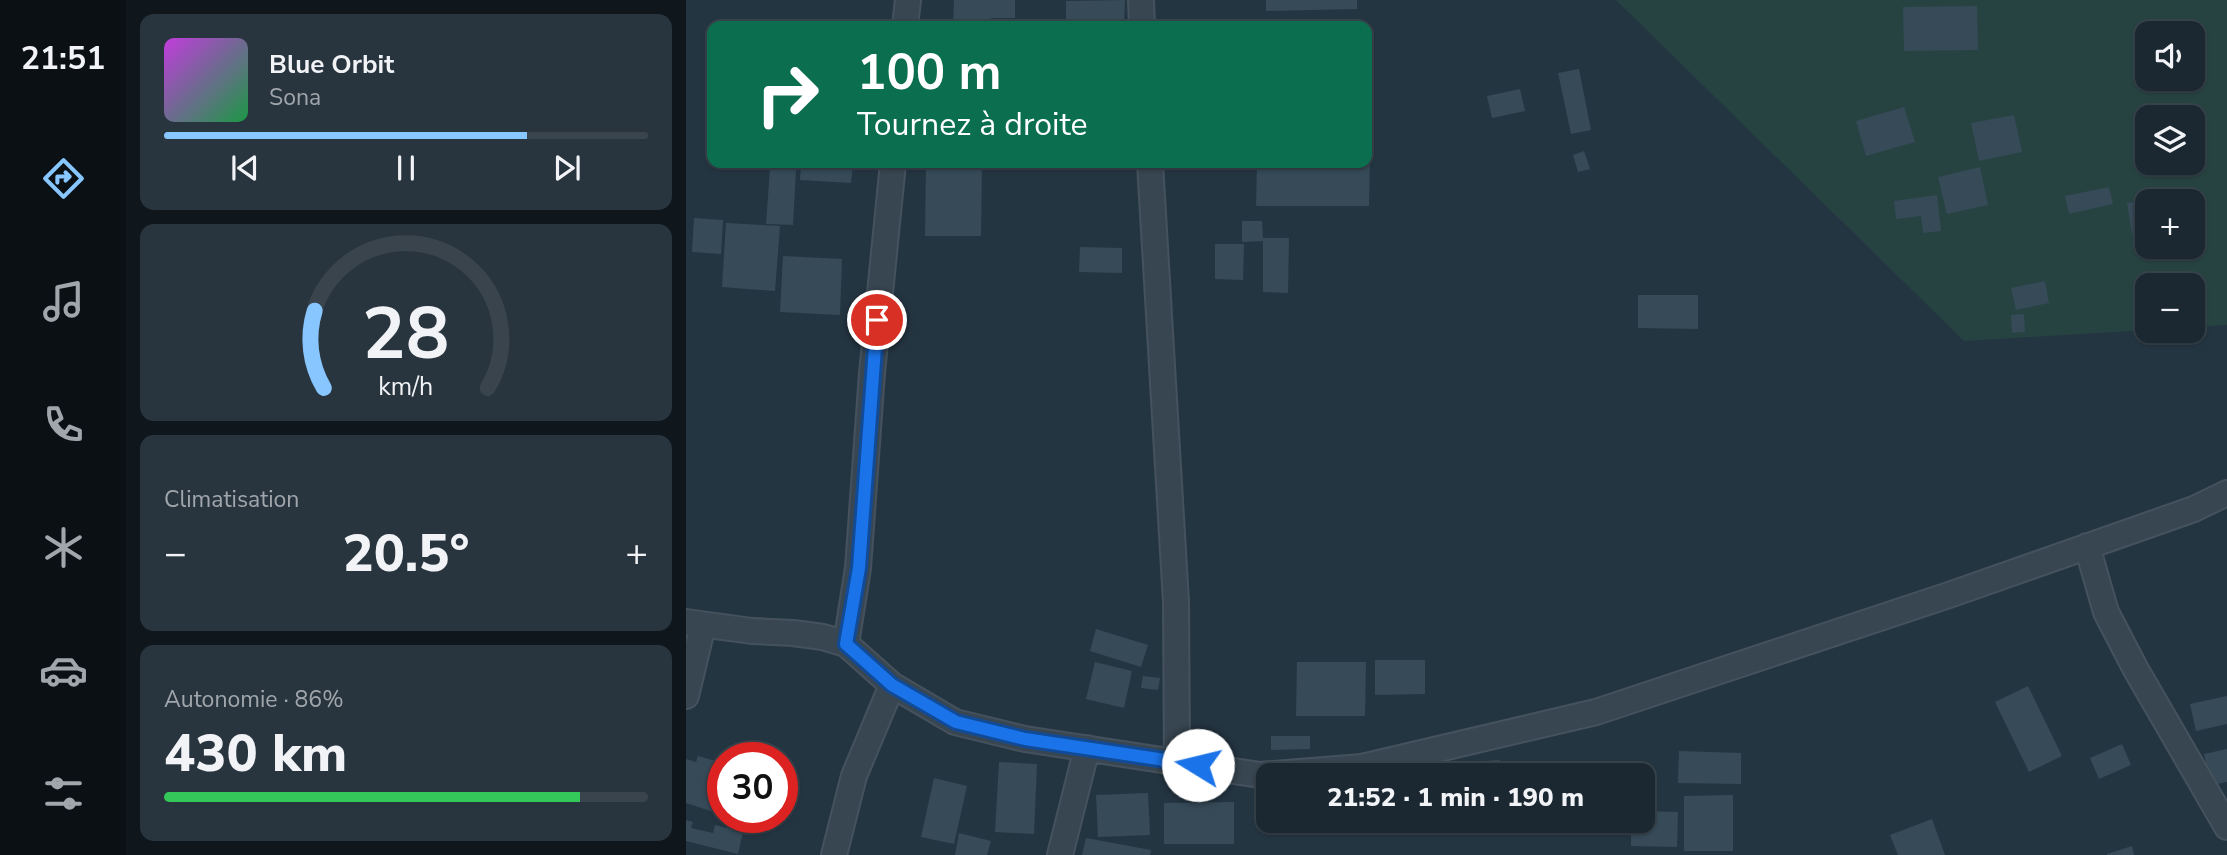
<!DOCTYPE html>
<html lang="fr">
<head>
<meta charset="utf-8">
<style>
  body { margin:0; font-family:"Nunito Sans",sans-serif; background:#28343e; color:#f1f3f6; height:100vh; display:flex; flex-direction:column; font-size:26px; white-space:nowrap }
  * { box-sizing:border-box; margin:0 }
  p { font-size:23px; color:#a0a6ac }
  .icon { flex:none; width:38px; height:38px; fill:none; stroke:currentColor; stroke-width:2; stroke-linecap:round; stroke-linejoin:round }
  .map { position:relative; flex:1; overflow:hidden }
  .details { display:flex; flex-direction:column; gap:14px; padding:14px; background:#0f161c; width:560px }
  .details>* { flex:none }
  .guide { position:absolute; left:21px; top:21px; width:665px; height:147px; border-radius:14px; box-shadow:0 2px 5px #0004,0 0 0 2px #39444d; background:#0b6e4f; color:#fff; overflow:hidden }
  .buttons { position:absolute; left:1449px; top:21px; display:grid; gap:14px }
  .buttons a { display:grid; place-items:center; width:70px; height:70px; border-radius:14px; background:#1b2832; box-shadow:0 2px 5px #0004,0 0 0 2px #39444d; font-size:35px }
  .speed { position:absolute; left:21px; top:742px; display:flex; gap:14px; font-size:35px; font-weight:700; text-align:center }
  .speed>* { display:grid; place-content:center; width:91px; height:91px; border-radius:50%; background:#1b2832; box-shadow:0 2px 5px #0004,0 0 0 2px #39444d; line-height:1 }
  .speed .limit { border:10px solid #d22; background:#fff; color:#111 }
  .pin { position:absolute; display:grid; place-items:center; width:60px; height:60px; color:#fff; margin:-30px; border:4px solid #fff; border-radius:50%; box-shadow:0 2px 7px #0007 }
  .me { position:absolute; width:77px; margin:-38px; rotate:279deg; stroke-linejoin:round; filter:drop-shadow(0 0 5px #0008) }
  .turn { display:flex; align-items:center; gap:24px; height:147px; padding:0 35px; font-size:32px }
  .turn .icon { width:91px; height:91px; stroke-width:2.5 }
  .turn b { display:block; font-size:49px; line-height:60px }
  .big { font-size:52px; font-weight:800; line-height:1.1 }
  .details .card { flex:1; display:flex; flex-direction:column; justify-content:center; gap:10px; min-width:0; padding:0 24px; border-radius:14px; background:#28343e }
  .details .dial { align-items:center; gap:0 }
  .dial svg { height:182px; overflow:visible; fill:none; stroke:#39444d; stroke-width:7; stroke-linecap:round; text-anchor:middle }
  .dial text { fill:#f1f3f6; stroke:none }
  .song { display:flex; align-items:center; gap:21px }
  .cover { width:84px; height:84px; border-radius:10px; background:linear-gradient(135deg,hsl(290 70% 55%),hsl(140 70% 35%)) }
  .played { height:7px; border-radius:4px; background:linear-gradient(90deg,#87c6fe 75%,#39444d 75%) }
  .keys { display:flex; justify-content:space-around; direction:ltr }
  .heat { display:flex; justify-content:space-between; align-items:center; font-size:38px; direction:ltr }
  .charge { height:10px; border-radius:5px; background:linear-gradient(90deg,#34c759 86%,#39444d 0) }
  .trip { position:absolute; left:570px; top:763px; width:399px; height:70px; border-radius:14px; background:#1b2832; box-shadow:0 2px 5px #0004,0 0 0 2px #39444d; font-weight:800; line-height:70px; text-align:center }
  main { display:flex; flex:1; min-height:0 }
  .tab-bar { display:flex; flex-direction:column; width:126px; justify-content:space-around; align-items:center; background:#0b1014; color:#a0a6ac }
  .tab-bar .icon { width:49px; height:49px }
  .tab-bar .selected { color:#87c6fe }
  .tab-bar b { font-size:32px; color:#f1f3f6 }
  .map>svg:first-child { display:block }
</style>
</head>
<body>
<main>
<nav class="tab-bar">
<b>21:51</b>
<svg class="icon selected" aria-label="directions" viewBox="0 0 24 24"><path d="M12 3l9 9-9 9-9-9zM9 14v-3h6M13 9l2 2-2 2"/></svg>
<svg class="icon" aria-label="music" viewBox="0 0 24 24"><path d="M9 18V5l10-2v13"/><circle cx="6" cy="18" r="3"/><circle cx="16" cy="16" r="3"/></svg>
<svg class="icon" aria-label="phone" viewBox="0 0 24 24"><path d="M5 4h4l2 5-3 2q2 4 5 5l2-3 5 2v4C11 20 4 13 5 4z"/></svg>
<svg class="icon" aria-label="climate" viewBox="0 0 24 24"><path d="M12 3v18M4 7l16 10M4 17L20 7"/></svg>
<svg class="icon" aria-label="car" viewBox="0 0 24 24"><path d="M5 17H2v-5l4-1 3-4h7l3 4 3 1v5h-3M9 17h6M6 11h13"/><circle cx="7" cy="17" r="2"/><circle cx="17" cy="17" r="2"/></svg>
<svg class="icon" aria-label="filters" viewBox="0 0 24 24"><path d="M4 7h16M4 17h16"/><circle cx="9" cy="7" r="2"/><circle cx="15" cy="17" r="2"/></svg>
</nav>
<section class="details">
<div class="card">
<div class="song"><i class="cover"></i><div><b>Blue Orbit</b><p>Sona</p></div></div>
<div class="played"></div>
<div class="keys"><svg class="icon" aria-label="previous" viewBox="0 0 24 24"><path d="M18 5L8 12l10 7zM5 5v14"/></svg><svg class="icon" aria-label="pause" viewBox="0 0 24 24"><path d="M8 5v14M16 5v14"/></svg><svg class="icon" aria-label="next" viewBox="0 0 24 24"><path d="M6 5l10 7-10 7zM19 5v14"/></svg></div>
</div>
<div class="card dial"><svg viewBox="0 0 100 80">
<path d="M14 69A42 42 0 1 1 86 69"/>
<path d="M14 69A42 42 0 0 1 10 35" stroke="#87c6fe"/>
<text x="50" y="56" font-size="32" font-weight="700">28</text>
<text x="50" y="72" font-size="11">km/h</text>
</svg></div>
<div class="card"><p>Climatisation</p>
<div class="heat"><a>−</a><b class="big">20.5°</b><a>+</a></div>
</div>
<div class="card"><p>Autonomie · 86%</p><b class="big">430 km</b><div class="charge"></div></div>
</section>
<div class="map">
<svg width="1541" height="855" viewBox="0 0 1541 855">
  <rect width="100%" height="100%" fill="#243542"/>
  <path fill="#264342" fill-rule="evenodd" d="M930,0H1541V325L1507,327V285H1461V330L1278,341ZM1461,33H1507V79H1461ZM1461,117H1507V163H1461ZM1461,201H1507V247H1461Z"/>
  <path fill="#364a58" d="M268,0H329V18H305V26H267Z
    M439,0L438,26H380V1Z
    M580,0H671V9L580,11Z
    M1291,6L1292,50L1218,51L1217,7Z
    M241,19L261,21L260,26H240Z
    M893,69L905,130L885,134L872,73Z
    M834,89L839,111L806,118L801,96Z
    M1218,107L1229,142L1180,156L1170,121Z
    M1328,115L1336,152L1293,161L1285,123Z
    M681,147H684L683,206H570L571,163H681Z
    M898,151L904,169L892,172L887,155Z
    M115,163H167L165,183L114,180Z
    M240,163H296L295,236H239Z
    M1294,167L1302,205L1261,214L1252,177Z
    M84,168L110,170L107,225L80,224Z
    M1423,187L1427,204L1383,214L1379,196Z
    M1251,195L1255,231L1237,233L1235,216L1210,219L1208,201Z
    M1471,198L1472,201H1461V232L1446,234L1441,203Z
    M8,218L37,220L35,254L6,252Z
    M556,221H576L577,238H603L602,293L577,292V241L556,242Z
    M40,223L94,226L89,291L36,287Z
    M529,244H558L557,280L529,279Z
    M394,247L436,248V273L393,272Z
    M97,256L156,259L154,315L94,312Z
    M1359,281L1363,303L1330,310L1325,288Z
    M952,295H1012V329L952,328Z
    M1338,314L1339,332L1326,333L1325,315Z
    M410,629L462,645L455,667L404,651Z
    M689,660H739V694L689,695Z
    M409,662L446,671L438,708L400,699Z
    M611,662H680L679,716H610Z
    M457,676L474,678L472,690L455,688Z
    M1342,686L1376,756L1343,772L1309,702Z
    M1541,696V724L1510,731L1504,704Z
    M585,736H624V749L585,750Z
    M1436,744L1445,765L1413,779L1404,758Z
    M1541,749V782L1525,785L1518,754Z
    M993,751L1055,753V784L992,783Z
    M12,756L37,763V815L0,803V759L10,762Z
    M814,760V775H798V761Z
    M313,762L351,764L348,834L309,832Z
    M248,778L281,786L268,844L235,837Z
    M462,793L464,835L412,837L410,795Z
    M1047,795V851H998V796Z
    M548,802V844H478V803Z
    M957,811L992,812L991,847L945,846V821H957Z
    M1246,819L1259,855H1212L1204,835Z
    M0,820L7,822L5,828L27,833L29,825L57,832L52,854L0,841Z
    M273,833L305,841L301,855H269Z
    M400,838L465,850L464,855H396Z
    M1446,846L1448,855H1421V854Z"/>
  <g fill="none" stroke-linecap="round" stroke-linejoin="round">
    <g stroke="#45525d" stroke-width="28">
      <path id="minor" d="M455,0L456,26
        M219,26L222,0
        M464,163L490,602L491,761
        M1401,546L1420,612L1449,668L1541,827
        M0,622L66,631L107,633L137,637L160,644L206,685L269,722L339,739L574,775L676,767L910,712L1263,595L1508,509L1541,493
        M160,644L172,568L186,373L207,163
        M0,696L17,625
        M148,855L168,776L206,685
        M374,855L401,748"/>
    </g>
    <use href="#minor" stroke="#384651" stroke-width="24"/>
  </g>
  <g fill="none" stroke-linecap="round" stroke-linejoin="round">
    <g stroke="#114b97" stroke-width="18">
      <path id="route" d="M191,320L173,568L160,644L206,685L270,722L339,739L512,765"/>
    </g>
    <use href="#route" stroke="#1a73e8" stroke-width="12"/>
  </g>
</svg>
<div class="buttons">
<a><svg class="icon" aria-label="sound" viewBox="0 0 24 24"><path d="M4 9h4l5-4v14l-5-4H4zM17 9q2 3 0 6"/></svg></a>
<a><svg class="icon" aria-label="layers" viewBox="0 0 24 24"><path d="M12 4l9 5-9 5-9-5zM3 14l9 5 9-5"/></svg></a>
<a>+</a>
<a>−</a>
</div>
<div class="speed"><div class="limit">30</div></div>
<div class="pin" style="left:191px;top:320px;background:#d93025"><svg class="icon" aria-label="arrive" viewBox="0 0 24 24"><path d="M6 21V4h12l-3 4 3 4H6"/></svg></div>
<svg class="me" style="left:512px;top:765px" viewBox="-20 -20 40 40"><circle r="19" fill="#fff"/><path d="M0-13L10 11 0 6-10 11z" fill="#1a73e8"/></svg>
<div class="trip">21:52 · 1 min · 190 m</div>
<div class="guide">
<div class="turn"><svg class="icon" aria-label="right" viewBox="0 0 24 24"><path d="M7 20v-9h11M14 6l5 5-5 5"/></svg><div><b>100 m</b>Tournez à droite</div></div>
</div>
</div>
</main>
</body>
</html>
